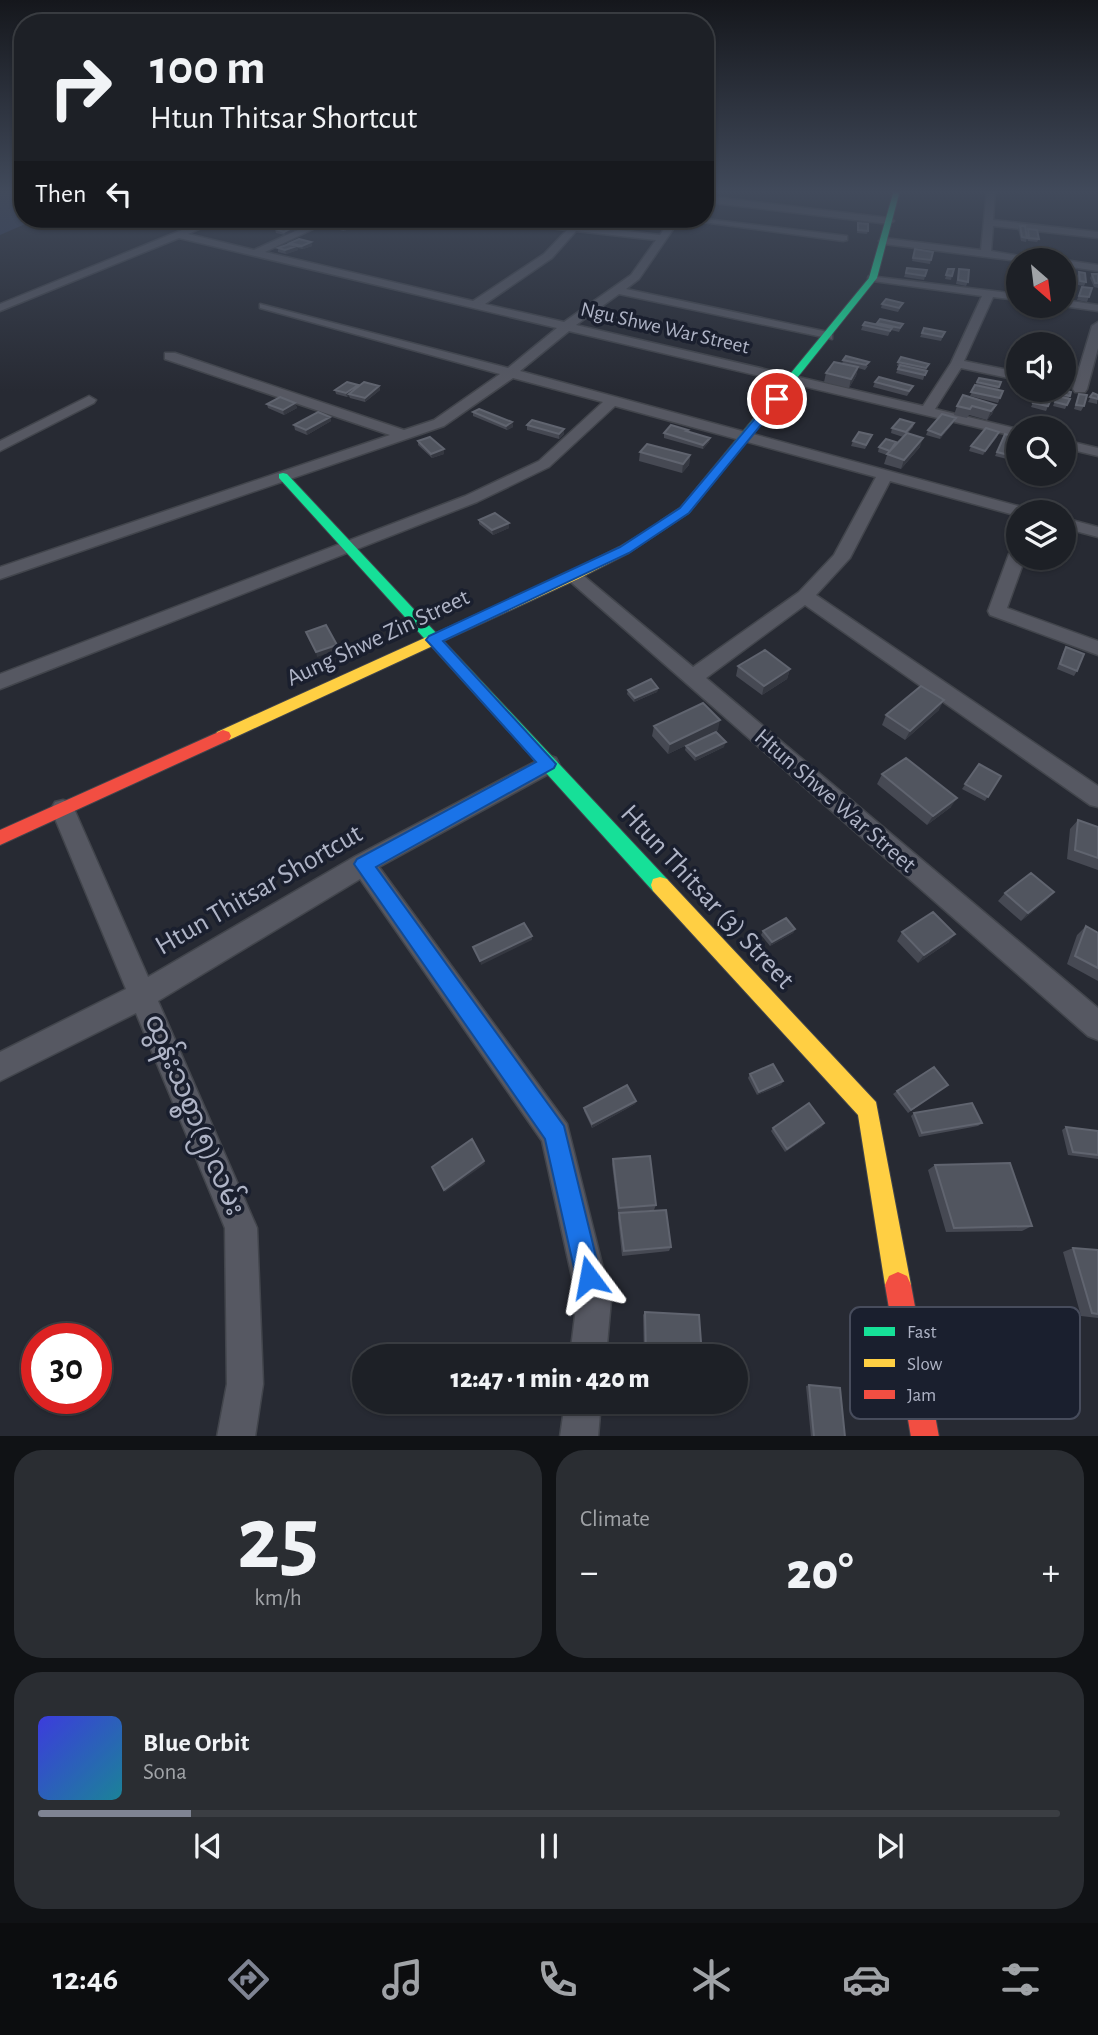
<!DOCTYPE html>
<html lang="en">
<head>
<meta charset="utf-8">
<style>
  body { margin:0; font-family:"Alegreya Sans","Noto Sans Myanmar",sans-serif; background:#2a2d32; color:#f1f3f6; height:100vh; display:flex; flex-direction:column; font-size:26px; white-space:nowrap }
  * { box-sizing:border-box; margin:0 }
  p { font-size:23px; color:#a0a3a7 }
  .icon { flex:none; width:38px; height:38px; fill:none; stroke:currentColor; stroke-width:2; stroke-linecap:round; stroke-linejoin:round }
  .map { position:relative; height:1436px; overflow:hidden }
  .sheet { display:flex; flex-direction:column; gap:14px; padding:14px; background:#101215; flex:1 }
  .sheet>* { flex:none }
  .top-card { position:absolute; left:14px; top:14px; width:700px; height:214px; border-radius:28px; box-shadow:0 2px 5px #0004,0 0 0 2px #3b3e43; background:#1d2026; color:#f1f3f6; overflow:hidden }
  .needle { width:46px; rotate:152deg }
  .buttons { position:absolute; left:1006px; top:248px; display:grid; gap:14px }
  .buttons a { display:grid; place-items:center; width:70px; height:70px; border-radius:50%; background:#1d2026; box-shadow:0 2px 5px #0004,0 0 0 2px #3b3e43; font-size:35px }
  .speed { position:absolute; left:21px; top:1323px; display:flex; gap:14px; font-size:35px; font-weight:700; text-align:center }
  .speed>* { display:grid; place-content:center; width:91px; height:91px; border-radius:50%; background:#1d2026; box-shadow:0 2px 5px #0004,0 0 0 2px #3b3e43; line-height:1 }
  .speed .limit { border:10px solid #d22; background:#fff; color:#111 }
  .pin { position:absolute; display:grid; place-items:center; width:60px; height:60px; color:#fff; margin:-30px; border:4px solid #fff; border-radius:50%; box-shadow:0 2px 7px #0007 }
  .me { position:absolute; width:77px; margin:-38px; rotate:347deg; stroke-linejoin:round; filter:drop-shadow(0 0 5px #0008) }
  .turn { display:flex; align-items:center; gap:24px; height:147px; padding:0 21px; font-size:32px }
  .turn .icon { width:91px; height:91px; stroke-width:2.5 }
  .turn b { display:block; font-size:49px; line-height:60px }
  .then { display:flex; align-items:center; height:66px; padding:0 21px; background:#0003; gap:14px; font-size:26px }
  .big { font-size:52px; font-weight:800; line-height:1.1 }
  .sheet .card { flex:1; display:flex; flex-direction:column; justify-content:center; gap:10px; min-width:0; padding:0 24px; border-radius:28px; background:#2a2d32 }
  .sheet .dial { align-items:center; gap:0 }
  .dial b { font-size:91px; line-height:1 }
  .song { display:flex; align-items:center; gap:21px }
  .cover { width:84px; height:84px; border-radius:10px; background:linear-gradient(135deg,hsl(240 70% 55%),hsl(190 70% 35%)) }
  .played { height:7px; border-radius:4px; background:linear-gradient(90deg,#7f8493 15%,#3b3e43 15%) }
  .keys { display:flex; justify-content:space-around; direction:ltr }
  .heat { display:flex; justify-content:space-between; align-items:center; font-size:38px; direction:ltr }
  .sheet .tiles { flex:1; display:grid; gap:14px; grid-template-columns:1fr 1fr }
  .card:last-child { grid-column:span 2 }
  .trip { position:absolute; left:352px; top:1344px; width:396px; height:70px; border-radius:35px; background:#1d2026; box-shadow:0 2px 5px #0004,0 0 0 2px #3b3e43; font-weight:800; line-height:70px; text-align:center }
  .dock { display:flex; height:112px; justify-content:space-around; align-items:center; background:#0c0d0f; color:#a0a3a7 }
  .dock .icon { width:49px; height:49px }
  .dock .active { color:#7f8493 }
  .dock b { font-size:32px; color:#f1f3f6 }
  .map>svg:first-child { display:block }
</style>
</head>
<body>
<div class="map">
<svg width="1098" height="1437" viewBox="0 0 1098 1437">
  <rect width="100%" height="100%" fill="#272a33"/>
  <path fill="#333e5c" d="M13,190H23V219H37L0,235V194Z"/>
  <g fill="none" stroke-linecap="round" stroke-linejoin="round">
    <g stroke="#42454c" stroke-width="3">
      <path id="street" d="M987,190H995L993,220L1098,232V238L993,226L991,251L1047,261H1018L884,244L879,241L884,238L981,250Z
        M705,196L889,218L894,221L889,224L705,202Z
        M209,219H222L188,234L254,250L322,219H334L265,252L473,301L544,254L567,230L503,222L498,219H525L660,235L671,219H705L847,236V240L843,241L680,219L639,279L626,289L828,332L832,333V339L619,294L576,325L923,406L951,363L982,296L873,281L868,278L869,276L1018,294V300L993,297L964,361L1018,372V380L961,368L935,409L1018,429V437L569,331L520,371L1033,510L1035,513H1018V516L890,481L850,558L816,595L1098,786V807L1090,805L805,605L706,678L1098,1008V1040L1088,1036L564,576L573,570L579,572L693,667L799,592L834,555L876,477L615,406L549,467L477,502L0,689V674L465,496L539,461L603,402L513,378L444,426L0,579V567L390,435L165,359V353H175L404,430L434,420L500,374L260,308V304L508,368L557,328L179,238L0,311V304ZM576,231L656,240L631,275L564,322L485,304L552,258Z
        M1064,260L1098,265V271L1064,266V261H1060Z
        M1064,300L1098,305V311L1063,306Z
        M1098,322V348L1087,389L1085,392H1075L1073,389L1092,326Z
        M89,396L96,400L94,403L0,451V441Z
        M1064,440L1098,448V456L1064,448Z
        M1064,518L1098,527V537L1064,528Z
        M1018,549V558H1025L1007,608L1098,641V655L990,615L988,611L1009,554Z
        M548,755L556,758L559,764L556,770L379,867L567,1124L611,1300L606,1356H570L577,1300L542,1141L360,879L158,1001L257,1228L263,1384L255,1437H217L227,1384L225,1228L136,1013L0,1081V1052L126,989L51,809L55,802L63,800L71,802L148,977L354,857Z
        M565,1402H601L598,1437H560Z"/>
    </g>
    <g stroke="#42454c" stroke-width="2">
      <path id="fast" d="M894,190H900L877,278L689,513L668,527H660V521L681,507L869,278Z
        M283,473L287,474L667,879L669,885L667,891L660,893L653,891L279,478V474Z"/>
    </g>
    <g stroke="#42454c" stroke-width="2">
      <path id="slow" d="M664,520L670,524L668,527L629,553L578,579L229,740H217L215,736L217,732L568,573L619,547Z
        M660,877L667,879L876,1102L911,1285L907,1294L898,1298L889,1294L885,1285L858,1115L653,891L651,885L653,879Z"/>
    </g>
    <g stroke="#42454c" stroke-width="2">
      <path id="jam" d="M223,730L229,732L231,736L229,740L0,845V830Z
        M898,1272L907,1276L911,1285L939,1437H911L885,1285L889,1276Z"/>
    </g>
    <use href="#street" fill="#565862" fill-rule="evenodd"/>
    <use href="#fast" fill="#16e098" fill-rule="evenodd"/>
    <use href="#slow" fill="#ffcf43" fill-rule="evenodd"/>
    <use href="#jam" fill="#f24e42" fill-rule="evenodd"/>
  </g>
  <path fill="#464953" d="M327,223L350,224L351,228L344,231L327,227Z
    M858,223L868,231L867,234L857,233Z
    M1020,226L1027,238V232L1028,229L1039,239L1037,242L1028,241L1027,238L1026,242L1021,241L1018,229Z
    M275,229L294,231L285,235L276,233Z
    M311,242L312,246L303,249L297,248L298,250L286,254L278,252V248L290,244V243Z
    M915,249L933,252L930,264L912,261Z
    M907,268L927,270L924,280L904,277Z
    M948,269L952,276L951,280L945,279Z
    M959,269L968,282L966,286L956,284Z
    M1079,272L1086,282L1084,286L1078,285L1077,276Z
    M1092,274H1098V288L1094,287L1090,278Z
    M1067,284L1072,295L1070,299L1064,298Z
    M1082,287L1092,288L1087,302L1077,300Z
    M903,303L901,307L898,312L881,308L882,304Z
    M877,323L903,324L899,332L891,330L888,336L861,330L863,325L876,324Z
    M945,332L941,341L920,337L922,333Z
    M843,360L868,366L865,370L858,368L856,376L849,388L824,382L826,373L842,364Z
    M898,362L927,368L923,380L896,373L899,366H897Z
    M979,378L1001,382L998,390L1003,391L998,403L970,396Z
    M875,382L913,386L911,390L907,396L873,387Z
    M358,385V387L379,386L380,390L365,402L350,398L349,396L347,397L336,394L335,390Z
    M1057,390L1071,392L1069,398L1070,399L1065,409L1053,406L1056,398L1054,397Z
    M1093,393L1098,395L1097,404L1088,402Z
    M1037,394L1052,397L1046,411L1031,407Z
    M1079,394L1084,406L1081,411L1074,409Z
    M295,403L297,408L284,415L268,408L267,404Z
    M996,405L992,414L987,420L969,415L967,418L954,415L957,406Z
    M473,412L512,422L513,427L507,430L473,416Z
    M330,417L331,421L307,435L295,430L294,425Z
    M954,422L940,439L926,435L928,430Z
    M914,423L913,427L908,433L920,447L901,469L884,464L887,455L878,452L879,447L896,442L895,446L903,437L891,433L892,428Z
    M527,425L564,429V434L559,439L527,430Z
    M688,430L687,432L710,438L709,442L703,449L664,438V433Z
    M1005,434L1017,438L1007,459L995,456Z
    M997,437L983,455L969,451L971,446Z
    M870,439L865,449L851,446L853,441Z
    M418,441L444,449V454L432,458L418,445Z
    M640,452L690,455L689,465L682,473L639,461Z
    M479,520L509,523V528L493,535L479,524Z
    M1066,647L1077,671L1074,676L1057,669L1063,652Z
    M738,666L790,669L787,679L762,695L736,676Z
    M658,688L657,692L634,702L627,694L628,690Z
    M939,710L905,740L882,725L886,715Z
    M654,726L718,730L668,754L652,736Z
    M686,746L724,747L695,761L685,750Z
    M979,764L1001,776L985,801L962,789Z
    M882,774L951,807L927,825L877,784Z
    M1078,820L1098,827V870L1067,859L1070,829Z
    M1054,892L1046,901L1021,921L998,901L1005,893Z
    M1086,926L1098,933V981L1067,964L1077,935Z
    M795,929L793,933L770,946L761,935L763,931Z
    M902,932L949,942L918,963L897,941Z
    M750,1074L783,1081L781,1085L757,1095L748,1078Z
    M948,1085L908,1113L893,1094L897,1091Z
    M636,1101L635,1104L592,1128L584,1111V1108Z
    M914,1113L982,1123L978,1126L919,1137L911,1116Z
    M822,1127L785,1152L771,1131L773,1128Z
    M1066,1127L1098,1131V1159L1068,1155L1062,1130Z
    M613,1159L656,1205L654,1210L618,1213L612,1164Z
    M935,1165L1032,1226L1022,1231L946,1232L928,1170Z
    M619,1213L671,1247L669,1251L622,1256L618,1218Z
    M1073,1248L1098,1250V1318L1081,1316L1063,1252Z
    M645,1312L702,1356H644L643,1315Z
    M809,1385L845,1437H811L806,1386Z"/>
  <path fill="#353841" d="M350,224L351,228L344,231L343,227Z
    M294,227V231L285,235L284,232Z
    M311,242L312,246L303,249L302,246Z
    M297,246L298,250L286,254L285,250Z
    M858,367L856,376L849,388L851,379Z
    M358,385L359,390L349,394V396L347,397L346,393Z
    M379,386L380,390L365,402V398Z
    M295,403L297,408L284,415L283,410Z
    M996,405L992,414L987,420L991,411Z
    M330,417L331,421L307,435L306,430Z
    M956,418L954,422L940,439L941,435Z
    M512,422L513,427L507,430L506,426Z
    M564,429V434L559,439V434Z
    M999,432L997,437L983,455L985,451Z
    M710,438L709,442L703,449V445Z
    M923,438L920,447L901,469L904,460Z
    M444,449V454L432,458L431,454Z
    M690,455L689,465L682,473L683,464Z
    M509,523V528L493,535L492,530Z
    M337,645L338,650L317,657L316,652Z
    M790,669L787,679L762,695L764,686Z
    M658,688L657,692L634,702L635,698Z
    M944,700L939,710L905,740L910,731Z
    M720,720L718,730L668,754L670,744Z
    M726,742L724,747L695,761L696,756Z
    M957,798L951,807L927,825L933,816Z
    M1054,892L1046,901L1021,921L1028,913Z
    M795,929L793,933L770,946L772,942Z
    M955,934L949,942L918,963L924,955Z
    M532,936V940L481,965L480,961Z
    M783,1081L781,1085L757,1095L759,1092Z
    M636,1101L635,1104L592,1128V1124Z
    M824,1123L822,1127L785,1152L787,1149Z
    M484,1161L485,1164L445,1192L444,1190Z"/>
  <path fill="#51555f" stroke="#60646f" stroke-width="2" d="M334,220L350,224L343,227L327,223Z
    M858,223L868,224V231L858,230Z
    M285,225L294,227L284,232L275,229Z
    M1020,226H1025L1027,238L1022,237Z
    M1028,229L1037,230L1039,239L1029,238Z
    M299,239L311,242L302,246L290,243Z
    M289,244L297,246L285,250L278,248Z
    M915,249L933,252L931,260L913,258Z
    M907,268L927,270L925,276L906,273Z
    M948,269H954L952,276L946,275Z
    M959,269L969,270L968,282L958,280Z
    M1079,272L1085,273L1086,282L1080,281Z
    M1092,274H1098V283H1095Z
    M1067,284L1074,285L1072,295L1065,294Z
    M1082,287L1092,288L1089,297L1079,296Z
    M886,299L903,303L899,308L882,304Z
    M880,319L903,324L900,328L877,323Z
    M865,322L892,328L890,331L863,325Z
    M924,328L945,332L942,337L922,333Z
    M846,356L869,362L866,365L843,360Z
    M901,357L929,364L926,368L898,362Z
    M834,362L858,367L851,379L826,373Z
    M900,365L927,371L925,375L898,369Z
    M879,377L913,386L909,391L875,382Z
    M979,378L1001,382L999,387L977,382Z
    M347,382L358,385L346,393L335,390Z
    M364,382L379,386L365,398L349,394Z
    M975,385L1003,391L1000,398L971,392Z
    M1057,390H1061L1071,392L1070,396L1056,393Z
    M1093,393L1098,395V399L1090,397Z
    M1037,394L1052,397L1048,406L1033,403Z
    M1079,394L1087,395L1084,406L1076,405Z
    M963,395L996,405L991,411L972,406L970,409L957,406Z
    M1057,396L1070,399L1067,405L1055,402Z
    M280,397L295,403L283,410L267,404Z
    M479,409L512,422L506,426L473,412Z
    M318,412L330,417L306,430L294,425Z
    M942,414L956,418L941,435L928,430Z
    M900,419L914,423L906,432L892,428Z
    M532,420L564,429L559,434L527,425Z
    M671,425L688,430L686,431L710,438L703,445L664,433Z
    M986,428L999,432L985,451L971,446Z
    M859,432L872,435L866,445L853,441Z
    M907,433L923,438L904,460L887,454Z
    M1005,434L1017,438L1009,455L997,452Z
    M430,437L444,449L431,454L418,441Z
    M886,439L896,442L890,451L879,447Z
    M647,444L690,455L683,464L640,452Z
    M495,513L509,523L492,530L479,520Z
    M326,625L337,645L316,652L306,632Z
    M1066,647L1084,654L1077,671L1060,664Z
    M765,650L790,669L764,686L738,666Z
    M651,679L658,688L635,698L628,690Z
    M921,686L944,700L910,731L886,715Z
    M703,703L720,720L670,744L654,726Z
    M716,732L726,742L696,756L686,746Z
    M906,758L957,798L933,816L882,774Z
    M979,764L1001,776L988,797L965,784Z
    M1078,820L1098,827V858L1075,850Z
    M1031,873L1054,892L1028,913L1005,893Z
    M933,912L955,934L924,955L902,932Z
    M786,918L795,929L772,942L763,931Z
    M524,923L532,936L480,961L473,947Z
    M1086,926L1098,933V968L1075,956Z
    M773,1064L783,1081L759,1092L750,1074Z
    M934,1067L948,1085L911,1110L897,1091Z
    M627,1085L636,1101L592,1124L584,1108Z
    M809,1103L824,1123L787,1149L773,1128Z
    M972,1103L982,1123L922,1133L914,1113Z
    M1066,1127L1098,1131V1155L1073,1152Z
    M472,1139L484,1161L444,1190L432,1167Z
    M650,1156L656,1205L619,1208L613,1159Z
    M1010,1163L1032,1226L954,1228L935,1165Z
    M666,1210L671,1247L624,1251L619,1213Z
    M1073,1248L1098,1250V1314L1092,1313Z
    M645,1312L699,1315L702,1356H646Z
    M809,1385L840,1388L845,1437H814Z"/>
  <linearGradient id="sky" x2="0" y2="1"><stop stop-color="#15171c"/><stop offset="0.49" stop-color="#414a5b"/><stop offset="1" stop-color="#414a5b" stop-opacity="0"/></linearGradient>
  <rect width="1098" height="391" fill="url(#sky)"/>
  <path fill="#1a73e8" stroke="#114b97" stroke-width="2" d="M773,397L782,399L689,513L629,553L443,641L556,764L554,768L376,867L564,1126L601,1277L598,1286L589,1289L579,1286L576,1277L545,1139L354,864L357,859L536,762L429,643L426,640L429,636L620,547L680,508Z"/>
  <g text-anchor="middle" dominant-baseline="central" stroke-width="7" stroke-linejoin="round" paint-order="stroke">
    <g font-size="21" fill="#afb4c6" stroke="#1a1f2e">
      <text transform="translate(665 328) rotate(13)">Ngu Shwe War Street</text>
    </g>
    <g font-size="24" fill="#afb4c6" stroke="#1a1f2e">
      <text transform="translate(378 638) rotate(-25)">Aung Shwe Zin Street</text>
      <text transform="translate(835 801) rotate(41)">Htun Shwe War Street</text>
    </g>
    <g font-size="28" fill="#afb4c6" stroke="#1a1f2e">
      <text transform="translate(259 890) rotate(-30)">Htun Thitsar Shortcut</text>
      <text transform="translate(707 897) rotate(47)">Htun Thitsar (3) Street</text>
      <text transform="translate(194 1115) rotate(67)">ထွန်းသစ္စာ(၅)လမ်း</text>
    </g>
  </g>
  <rect x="850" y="1307" width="230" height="112" rx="10" fill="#1a1f2e" stroke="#474c5c" stroke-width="2"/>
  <rect x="864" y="1327" width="31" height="9" fill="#16e098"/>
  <rect x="864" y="1359" width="31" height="8" fill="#ffcf43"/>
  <rect x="864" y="1390" width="31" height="9" fill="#f24e42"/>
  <g font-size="19" fill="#afb4c6">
    <text x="907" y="1338">Fast</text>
    <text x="907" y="1370">Slow</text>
    <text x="907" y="1401">Jam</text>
  </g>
</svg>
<div class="buttons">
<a><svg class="needle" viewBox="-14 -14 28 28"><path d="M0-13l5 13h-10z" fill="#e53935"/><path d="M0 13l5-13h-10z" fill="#a0a3a7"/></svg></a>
<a><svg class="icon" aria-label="sound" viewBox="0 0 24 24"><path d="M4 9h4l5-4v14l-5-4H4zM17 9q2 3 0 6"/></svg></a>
<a><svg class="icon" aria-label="search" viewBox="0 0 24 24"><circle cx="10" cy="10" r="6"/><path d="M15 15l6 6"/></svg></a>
<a><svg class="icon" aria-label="layers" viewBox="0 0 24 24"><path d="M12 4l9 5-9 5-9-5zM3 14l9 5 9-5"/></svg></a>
</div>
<div class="speed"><div class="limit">30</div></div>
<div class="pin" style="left:777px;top:399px;background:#d93025"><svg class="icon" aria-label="arrive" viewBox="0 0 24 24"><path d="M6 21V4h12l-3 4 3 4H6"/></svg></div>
<svg class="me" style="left:589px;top:1277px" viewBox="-20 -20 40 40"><path d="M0-17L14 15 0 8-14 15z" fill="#1a73e8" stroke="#fff" stroke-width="4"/></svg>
<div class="trip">12:47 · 1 min · 420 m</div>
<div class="top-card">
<div class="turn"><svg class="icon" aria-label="right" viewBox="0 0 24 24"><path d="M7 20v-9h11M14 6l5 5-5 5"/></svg><div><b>100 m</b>Htun Thitsar Shortcut</div></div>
<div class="then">Then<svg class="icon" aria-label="left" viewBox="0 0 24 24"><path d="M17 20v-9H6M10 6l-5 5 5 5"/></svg></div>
</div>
</div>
<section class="sheet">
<div class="tiles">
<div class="card dial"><b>25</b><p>km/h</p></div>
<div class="card"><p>Climate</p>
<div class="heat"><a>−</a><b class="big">20°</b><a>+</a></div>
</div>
<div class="card">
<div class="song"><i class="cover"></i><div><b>Blue Orbit</b><p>Sona</p></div></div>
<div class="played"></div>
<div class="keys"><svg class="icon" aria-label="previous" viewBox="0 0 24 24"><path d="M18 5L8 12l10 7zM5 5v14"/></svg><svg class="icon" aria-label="pause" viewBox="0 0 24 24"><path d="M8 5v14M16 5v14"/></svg><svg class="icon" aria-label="next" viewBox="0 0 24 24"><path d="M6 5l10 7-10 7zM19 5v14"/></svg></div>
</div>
</div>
</section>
<nav class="dock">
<b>12:46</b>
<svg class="icon active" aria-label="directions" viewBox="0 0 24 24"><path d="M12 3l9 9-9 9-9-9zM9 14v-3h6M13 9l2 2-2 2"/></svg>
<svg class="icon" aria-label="music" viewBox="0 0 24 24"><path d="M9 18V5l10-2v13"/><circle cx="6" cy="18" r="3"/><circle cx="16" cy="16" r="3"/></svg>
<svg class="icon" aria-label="phone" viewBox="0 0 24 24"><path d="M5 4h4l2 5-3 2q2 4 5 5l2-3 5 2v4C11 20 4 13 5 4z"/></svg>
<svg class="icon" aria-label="climate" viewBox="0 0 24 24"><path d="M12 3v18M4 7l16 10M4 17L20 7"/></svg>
<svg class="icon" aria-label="car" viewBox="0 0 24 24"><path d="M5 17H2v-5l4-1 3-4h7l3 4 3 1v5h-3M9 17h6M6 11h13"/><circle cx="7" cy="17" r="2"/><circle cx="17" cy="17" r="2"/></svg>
<svg class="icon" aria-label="filters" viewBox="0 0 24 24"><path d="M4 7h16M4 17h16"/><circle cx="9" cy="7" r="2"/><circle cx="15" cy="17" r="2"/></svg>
</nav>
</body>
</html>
